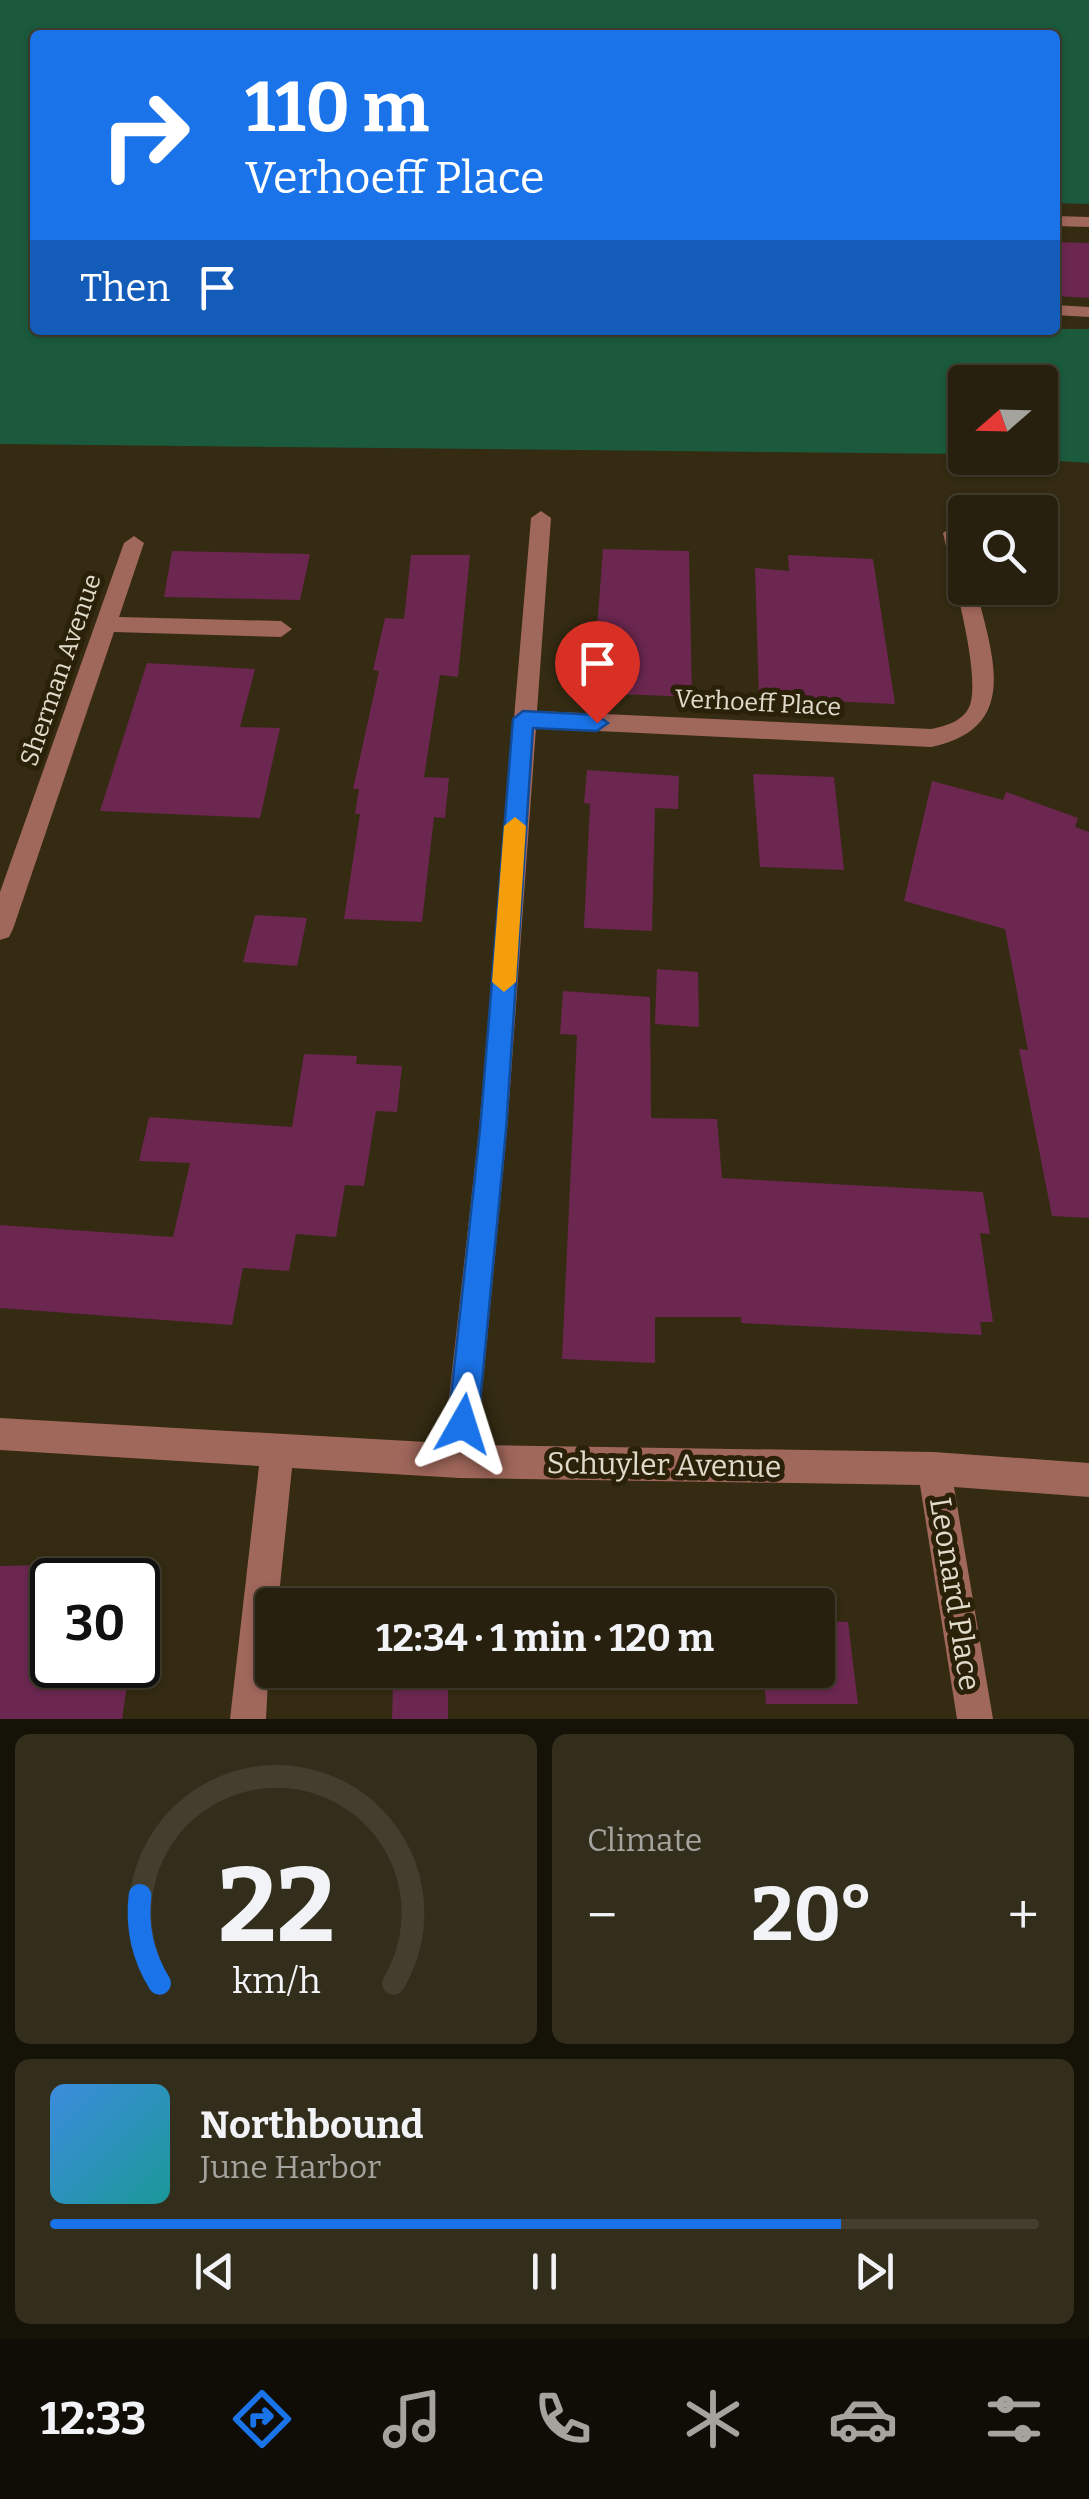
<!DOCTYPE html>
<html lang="en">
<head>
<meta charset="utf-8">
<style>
  body { margin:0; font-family:Bitter,serif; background:#332d1c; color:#f1f3f6; height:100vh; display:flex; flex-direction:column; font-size:38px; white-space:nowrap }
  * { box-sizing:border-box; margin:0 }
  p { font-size:32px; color:#a4a39e }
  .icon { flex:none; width:55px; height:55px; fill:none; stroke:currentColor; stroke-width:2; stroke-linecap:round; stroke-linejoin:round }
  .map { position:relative; height:1719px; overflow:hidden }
  .side { display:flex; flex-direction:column; gap:15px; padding:15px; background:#151208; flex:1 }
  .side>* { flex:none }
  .hud { position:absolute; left:30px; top:30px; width:1030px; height:305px; border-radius:10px; box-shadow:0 2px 8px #0004,0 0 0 2px #433e2e; background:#1a73e8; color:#fff; overflow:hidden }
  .needle { width:65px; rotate:250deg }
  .tools { position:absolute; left:948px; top:365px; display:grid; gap:20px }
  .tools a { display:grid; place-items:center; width:110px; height:110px; border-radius:10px; background:#27200e; box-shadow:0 2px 8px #0004,0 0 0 2px #433e2e; font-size:50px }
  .speed { position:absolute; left:30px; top:1558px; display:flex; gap:20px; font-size:50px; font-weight:700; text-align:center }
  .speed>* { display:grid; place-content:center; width:130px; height:130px; border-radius:50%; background:#27200e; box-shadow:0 2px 8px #0004,0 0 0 2px #433e2e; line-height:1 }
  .speed .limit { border:5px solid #111; border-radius:15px; background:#fff; color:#111 }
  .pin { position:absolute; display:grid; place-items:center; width:85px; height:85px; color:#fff; margin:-102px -42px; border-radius:50% 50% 50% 0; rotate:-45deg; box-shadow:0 0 10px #0007 }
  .pin .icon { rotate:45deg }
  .me { position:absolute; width:110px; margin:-55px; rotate:6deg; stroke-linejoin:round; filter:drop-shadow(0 0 8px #0008) }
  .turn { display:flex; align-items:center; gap:35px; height:210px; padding:0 50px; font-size:45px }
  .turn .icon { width:130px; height:130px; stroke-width:2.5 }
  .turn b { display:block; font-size:70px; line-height:85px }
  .then { display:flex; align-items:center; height:95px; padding:0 50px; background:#0003; gap:20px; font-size:38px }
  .big { font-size:75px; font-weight:700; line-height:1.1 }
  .side .card { flex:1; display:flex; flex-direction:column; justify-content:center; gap:15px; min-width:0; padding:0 35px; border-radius:15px; background:#332d1c }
  .side .dial { align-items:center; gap:0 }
  .dial svg { height:260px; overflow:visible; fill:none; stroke:#433e2e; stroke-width:7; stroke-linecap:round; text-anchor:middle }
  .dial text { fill:#f1f3f6; stroke:none }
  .song { display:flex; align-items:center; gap:30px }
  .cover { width:120px; height:120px; border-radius:15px; background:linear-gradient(135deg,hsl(210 70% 55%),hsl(180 70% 35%)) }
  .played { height:10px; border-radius:5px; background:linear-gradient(90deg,#1a73e8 80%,#433e2e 80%) }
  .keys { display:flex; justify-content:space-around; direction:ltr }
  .heat { display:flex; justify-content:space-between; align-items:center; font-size:55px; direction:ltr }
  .side .tiles { flex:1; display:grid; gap:15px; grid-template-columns:1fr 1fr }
  .card:last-child { grid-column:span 2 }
  .trip { position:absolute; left:255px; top:1588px; width:580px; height:100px; border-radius:10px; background:#27200e; box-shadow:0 2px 8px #0004,0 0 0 2px #433e2e; font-weight:700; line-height:100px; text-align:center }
  .tab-bar { display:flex; height:160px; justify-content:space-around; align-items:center; background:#100d06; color:#a4a39e }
  .tab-bar .icon { width:70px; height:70px }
  .tab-bar .active { color:#1a73e8 }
  .tab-bar b { font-size:45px; color:#f1f3f6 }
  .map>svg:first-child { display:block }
</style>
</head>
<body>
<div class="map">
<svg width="1089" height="1719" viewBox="0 0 1089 1719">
  <rect width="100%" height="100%" fill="#342b12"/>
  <path fill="#1b5a3d" d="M0,0H1089V204L1055,203V35H35V330L1089,329V463L1018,458H1040V382H965V454L0,444Z"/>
  <path fill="#6b2750" d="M1055,242L1089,243V298L1055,296Z
    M603,549L689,551L692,697L592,693Z
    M172,551L310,554L300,600L164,597Z
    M411,555H470L458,677L440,675L424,777L449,778L445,818L434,817L422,922L344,919L360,814H355L359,789H353L379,671L373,670L385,618L404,619Z
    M788,555L873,559L895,704L759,698L755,568L789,571Z
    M147,663L255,669L240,727L280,728L260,818L100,811Z
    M587,770L679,776L678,809L655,808L652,931L584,928L590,804L584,803Z
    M753,774L834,777L844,870L760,867Z
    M932,781L1003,800L1006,792L1078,818L1075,827L1089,832V1218L1052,1216L1019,1049L1028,1050L1005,929L904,901Z
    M255,915L307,918L297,966L243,962Z
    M657,969L698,972L699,1027L655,1024Z
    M563,991L650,997L651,1118L717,1119L722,1178L983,1192L990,1234L980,1233L993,1322H980L982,1335L741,1323V1317H655V1363L562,1359L577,1035L560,1034Z
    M304,1054L357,1056L356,1064L402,1066L397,1112L376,1111L364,1186L345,1185L336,1237L296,1234L289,1271L243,1268L232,1325L0,1308V1225L173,1237L190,1163L139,1161L149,1117L292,1127Z
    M52,1565V1665H130L122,1719H0V1566Z
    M503,1589V1604L562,1605H354L355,1592Z
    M818,1621L848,1622L858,1704H766L763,1670H818Z
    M350,1670H563V1686H448V1719H392L393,1688H349Z"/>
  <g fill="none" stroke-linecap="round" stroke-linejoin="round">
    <path fill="#a0675b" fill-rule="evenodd" d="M1055,216L1089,217V227L1055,226Z
      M1055,305L1089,307V317L1055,315Z
      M541,511L551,518L537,711L931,729C946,726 964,721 970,705C981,671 951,571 943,533L953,526L963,533L965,588H976C992,655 1022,728 931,747L536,728L507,1130L477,1445L934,1452L1089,1463V1497L954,1487L993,1719H957L920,1485L459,1478L292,1468L278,1605H272L266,1719H230L259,1466L0,1450V1418L444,1443L479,1130L531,518Z
      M134,536L144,543L119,617L281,621L292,629L281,637L114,632L13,929L9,937L0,940V892L124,543Z"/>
  </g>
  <path fill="#1a73e8" stroke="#114b97" stroke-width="2.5" d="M523,711L597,715L608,723L597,731L533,728L506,1130L478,1424L473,1435L463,1439L452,1435L448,1424L480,1130L513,719Z"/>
  <path fill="#f59e0b" d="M515,817L526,826L516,982L504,992L492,982L504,826Z"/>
  <g text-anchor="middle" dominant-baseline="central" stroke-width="10" stroke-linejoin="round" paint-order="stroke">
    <g font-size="25" fill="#e1dbcc" stroke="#2a2108">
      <text transform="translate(61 670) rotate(-71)">Sherman Avenue</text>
      <text transform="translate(758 703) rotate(3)">Verhoeff Place</text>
    </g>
    <g font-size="30" fill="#e1dbcc" stroke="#2a2108">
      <text transform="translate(664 1465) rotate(1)">Schuyler Avenue</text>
      <text transform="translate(955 1594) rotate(81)">Leonard Place</text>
    </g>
  </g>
</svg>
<div class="tools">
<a><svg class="needle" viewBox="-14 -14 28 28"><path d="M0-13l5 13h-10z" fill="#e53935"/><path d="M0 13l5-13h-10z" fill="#a4a39e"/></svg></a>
<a><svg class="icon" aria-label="search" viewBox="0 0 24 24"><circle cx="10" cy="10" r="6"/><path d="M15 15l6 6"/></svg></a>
</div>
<div class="speed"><div class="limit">30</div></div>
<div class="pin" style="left:597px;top:723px;background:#d93025"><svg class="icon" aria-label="arrive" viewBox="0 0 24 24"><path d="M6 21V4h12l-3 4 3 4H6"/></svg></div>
<svg class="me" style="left:463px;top:1424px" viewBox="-20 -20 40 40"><path d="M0-17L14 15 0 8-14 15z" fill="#1a73e8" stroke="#fff" stroke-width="4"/></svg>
<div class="trip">12:34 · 1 min · 120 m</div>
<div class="hud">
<div class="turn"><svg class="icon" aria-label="right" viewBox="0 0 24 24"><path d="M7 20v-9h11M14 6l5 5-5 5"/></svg><div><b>110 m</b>Verhoeff Place</div></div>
<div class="then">Then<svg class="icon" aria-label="arrive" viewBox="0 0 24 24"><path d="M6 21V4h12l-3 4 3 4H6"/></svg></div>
</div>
</div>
<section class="side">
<div class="tiles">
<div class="card dial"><svg viewBox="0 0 100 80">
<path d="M14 69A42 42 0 1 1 86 69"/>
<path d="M14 69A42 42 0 0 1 8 42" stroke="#1a73e8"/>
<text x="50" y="56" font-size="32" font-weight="700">22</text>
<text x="50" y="72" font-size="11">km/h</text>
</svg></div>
<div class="card"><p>Climate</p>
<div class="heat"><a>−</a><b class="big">20°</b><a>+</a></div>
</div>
<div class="card">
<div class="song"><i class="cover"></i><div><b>Northbound</b><p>June Harbor</p></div></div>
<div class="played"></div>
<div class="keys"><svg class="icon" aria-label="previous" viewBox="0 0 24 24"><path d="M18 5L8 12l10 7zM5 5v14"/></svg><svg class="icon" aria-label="pause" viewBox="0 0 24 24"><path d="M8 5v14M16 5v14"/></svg><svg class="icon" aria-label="next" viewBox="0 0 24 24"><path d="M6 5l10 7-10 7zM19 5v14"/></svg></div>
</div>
</div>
</section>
<nav class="tab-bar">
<b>12:33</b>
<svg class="icon active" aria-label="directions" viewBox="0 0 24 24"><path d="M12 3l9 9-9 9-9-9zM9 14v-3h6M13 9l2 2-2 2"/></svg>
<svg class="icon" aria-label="music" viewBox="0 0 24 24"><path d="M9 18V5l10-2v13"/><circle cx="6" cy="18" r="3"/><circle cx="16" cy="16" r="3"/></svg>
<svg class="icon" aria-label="phone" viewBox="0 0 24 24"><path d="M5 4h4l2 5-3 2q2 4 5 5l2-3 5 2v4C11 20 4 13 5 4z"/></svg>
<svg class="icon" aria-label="climate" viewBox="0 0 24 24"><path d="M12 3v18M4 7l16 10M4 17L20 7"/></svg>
<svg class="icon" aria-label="car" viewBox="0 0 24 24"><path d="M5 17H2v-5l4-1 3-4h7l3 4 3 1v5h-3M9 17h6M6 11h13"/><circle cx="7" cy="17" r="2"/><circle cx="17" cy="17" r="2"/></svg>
<svg class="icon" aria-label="filters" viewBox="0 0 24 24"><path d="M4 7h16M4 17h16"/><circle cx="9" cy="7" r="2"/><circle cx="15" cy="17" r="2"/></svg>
</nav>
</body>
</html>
